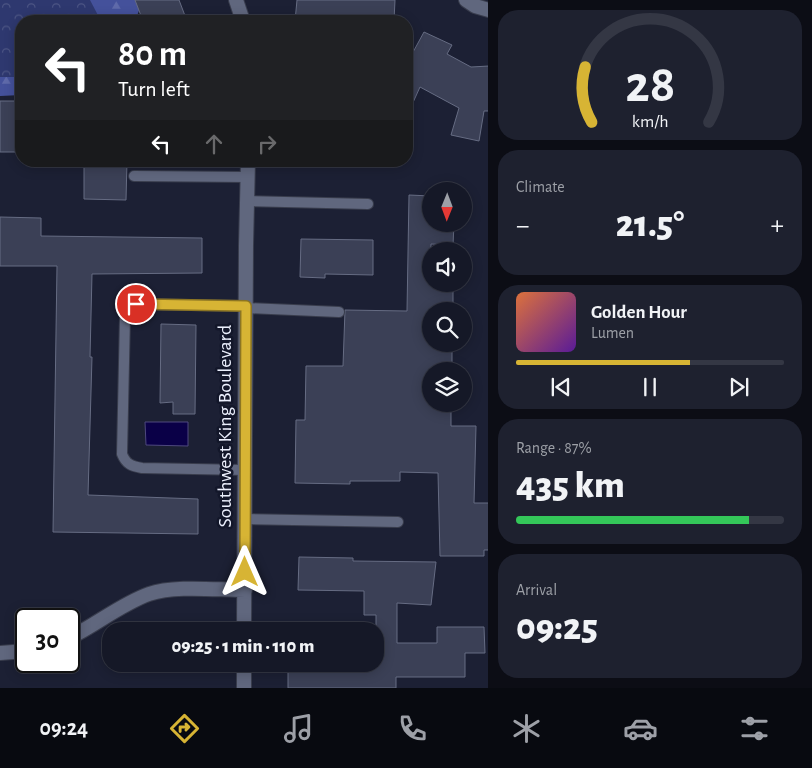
<!DOCTYPE html>
<html lang="en">
<head>
<meta charset="utf-8">
<style>
  body { margin:0; font-family:"Alegreya Sans",sans-serif; background:#1e212f; color:#f1f3f6; height:100vh; display:flex; flex-direction:column; font-size:19px; white-space:nowrap }
  * { box-sizing:border-box; margin:0 }
  p { font-size:16px; color:#9da0a7 }
  .icon { flex:none; width:28px; height:28px; fill:none; stroke:currentColor; stroke-width:2; stroke-linecap:round; stroke-linejoin:round }
  .map { position:relative; flex:1; overflow:hidden }
  .panel { display:flex; flex-direction:column; gap:10px; padding:10px; background:#0c0d15; width:324px }
  .panel>* { flex:none }
  .guide { position:absolute; left:15px; top:15px; width:398px; height:152px; border-radius:20px; box-shadow:0 2px 12px #0003,0 0 0 1px #343744; background:#202124; color:#fff; overflow:hidden }
  .needle { width:32px; rotate:181deg }
  .controls { position:absolute; left:422px; top:182px; display:grid; gap:10px }
  .controls a { display:grid; place-items:center; width:50px; height:50px; border-radius:50%; background:#151827; box-shadow:0 2px 12px #0003,0 0 0 1px #343744; font-size:25px }
  .speed { position:absolute; left:15px; top:608px; display:flex; gap:10px; font-size:25px; font-weight:700; text-align:center }
  .speed>* { display:grid; place-content:center; width:65px; height:65px; border-radius:50%; background:#151827; box-shadow:0 2px 12px #0003,0 0 0 1px #343744; line-height:1 }
  .speed .limit { border:2px solid #111; border-radius:8px; background:#fff; color:#111 }
  .pin { position:absolute; display:grid; place-items:center; width:42px; height:42px; color:#fff; margin:-21px; border:2px solid #fff; border-radius:50%; box-shadow:0 1px 5px #0007 }
  .me { position:absolute; width:55px; margin:-28px; rotate:0deg; stroke-linejoin:round; filter:drop-shadow(0 0 4px #0008) }
  .turn { display:flex; align-items:center; gap:18px; height:105px; padding:0 20px; font-size:22px }
  .turn .icon { width:65px; height:65px; stroke-width:2.5 }
  .turn b { display:block; font-size:35px; line-height:42px }
  .lanes { display:flex; align-items:center; height:48px; padding:0 20px; background:#0003; justify-content:center; gap:25px; direction:ltr }
  .lanes .off { opacity:.35 }
  .big { font-size:38px; font-weight:800; line-height:1.1 }
  .panel .card { flex:1; display:flex; flex-direction:column; justify-content:center; gap:8px; min-width:0; padding:0 18px; border-radius:20px; background:#1e212f }
  .panel .dial { align-items:center; gap:0 }
  .dial svg { height:130px; overflow:visible; fill:none; stroke:#343744; stroke-width:7; stroke-linecap:round; text-anchor:middle }
  .dial text { fill:#f1f3f6; stroke:none }
  .song { display:flex; align-items:center; gap:15px }
  .cover { width:60px; height:60px; border-radius:8px; background:linear-gradient(135deg,hsl(20 70% 55%),hsl(270 70% 35%)) }
  .played { height:5px; border-radius:2px; background:linear-gradient(90deg,#d7b434 65%,#343744 65%) }
  .keys { display:flex; justify-content:space-around; direction:ltr }
  .heat { display:flex; justify-content:space-between; align-items:center; font-size:28px; direction:ltr }
  .charge { height:8px; border-radius:4px; background:linear-gradient(90deg,#34c759 87%,#343744 0) }
  .trip { position:absolute; left:102px; top:622px; width:282px; height:50px; border-radius:20px; background:#151827; box-shadow:0 2px 12px #0003,0 0 0 1px #343744; font-weight:800; line-height:50px; text-align:center }
  .dock { display:flex; height:80px; justify-content:space-around; align-items:center; background:#080a10; color:#9da0a7 }
  .dock .icon { width:35px; height:35px }
  .dock .selected { color:#d7b434 }
  .dock b { font-size:22px; color:#f1f3f6 }
  main { display:flex; flex:1; min-height:0 }
  .map>svg:first-child { display:block }
</style>
</head>
<body>
<main>
<div class="map">
<svg width="489" height="688" viewBox="0 0 489 688">
  <defs>
    <pattern id="forest-firs" width="22" height="20" patternUnits="userSpaceOnUse" patternTransform="scale(1.25)"><rect width="22" height="20" fill="#44519b"/><path d="M5 1l3.5 6h-7zM16 11l3.5 6h-7z" fill="#5f6aaa"/></pattern>
    <pattern id="park-crowns" width="20" height="18" patternUnits="userSpaceOnUse" patternTransform="scale(1.25)"><rect width="20" height="18" fill="#2e386f"/><path d="M2 6a3 3 0 1 1 6 0M12 15a3 3 0 1 1 6 0" fill="none" stroke="#4c5584"/></pattern>
  </defs>
  <rect width="100%" height="100%" fill="#1c2034"/>
  <path fill="url(#forest-firs)" d="M0,0H143L135,21H21V95L0,96Z"/>
  <path fill="url(#park-crowns)" d="M0,0H90L101,21H21V77H0Z"/>
  <path fill="#0a0047" stroke="#4e487e" d="M145,422H188V446L146,445Z"/>
  <path fill="#3b4056" stroke="#666c83" d="M135,0H179L187,21H143Z
    M297,0H395L394,21H295Z
    M424,32L452,45L447,54L471,67L489,66V111H484L479,141L451,135L459,108L420,87L406,118V65Z
    M0,101H21V152H0Z
    M84,161H127L126,200L84,199Z
    M409,195L431,196V224H454L453,245L431,244V284H453V311H431V344H452V371H431V404H451V426H476L474,503H489V550H484V556H440L438,473L400,472V481H350V484L295,483L296,420H305L306,366H343L345,310L407,311Z
    M0,217L41,218V236L202,238V273L92,274L90,357H92L88,495L198,499V534L53,532L57,266H0Z
    M301,239L373,240V275L325,274V278L300,277Z
    M161,324L196,325L195,414H173V402L160,403Z
    M299,557L353,558V561L436,562L431,605L397,603V643H437V627H484L485,653H465V677H396V688H288V664H376V615H364V591L298,590Z"/>
  <g fill="none" stroke-linecap="round" stroke-linejoin="round">
    <g stroke="#393d4d" stroke-width="12">
      <path id="service" d="M134,176L247,177
        M247,201L368,204
        M246,308L339,312
        M245,470L142,468C131,466 126,464 122,454L125,316L128,307L136,304L246,306
        M245,519L398,522
        M244,627L359,628"/>
    </g>
    <g stroke="#393d4d" stroke-width="16">
      <path id="minor" d="M236,0L243,21
        M466,0L475,6L489,10
        M244,631L246,245L248,161
        M69,638C96,625 121,604 149,594C175,585 217,590 245,590
        M0,653L26,651
        M244,688V664"/>
    </g>
    <use href="#service" stroke="#60677e" stroke-width="10"/>
    <use href="#minor" stroke="#60677e" stroke-width="14"/>
  </g>
  <g fill="none" stroke-linecap="round" stroke-linejoin="round">
    <g stroke="#8c7522" stroke-width="12">
      <path id="route" d="M136,304L246,306L245,572"/>
    </g>
    <use href="#route" stroke="#d7b434" stroke-width="9"/>
  </g>
  <g text-anchor="middle" dominant-baseline="central" stroke-width="5" stroke-linejoin="round" paint-order="stroke">
    <g font-size="20" fill="#ecf0fd" stroke="#13172a">
      <text transform="translate(225 426) rotate(-90)">Southwest King Boulevard</text>
    </g>
  </g>
</svg>
<div class="controls">
<a><svg class="needle" viewBox="-14 -14 28 28"><path d="M0-13l5 13h-10z" fill="#e53935"/><path d="M0 13l5-13h-10z" fill="#9da0a7"/></svg></a>
<a><svg class="icon" aria-label="sound" viewBox="0 0 24 24"><path d="M4 9h4l5-4v14l-5-4H4zM17 9q2 3 0 6"/></svg></a>
<a><svg class="icon" aria-label="search" viewBox="0 0 24 24"><circle cx="10" cy="10" r="6"/><path d="M15 15l6 6"/></svg></a>
<a><svg class="icon" aria-label="layers" viewBox="0 0 24 24"><path d="M12 4l9 5-9 5-9-5zM3 14l9 5 9-5"/></svg></a>
</div>
<div class="speed"><div class="limit">30</div></div>
<div class="pin" style="left:136px;top:304px;background:#d93025"><svg class="icon" aria-label="arrive" viewBox="0 0 24 24"><path d="M6 21V4h12l-3 4 3 4H6"/></svg></div>
<svg class="me" style="left:245px;top:572px" viewBox="-20 -20 40 40"><path d="M0-17L14 15 0 8-14 15z" fill="#d7b434" stroke="#fff" stroke-width="4"/></svg>
<div class="trip">09:25 · 1 min · 110 m</div>
<div class="guide">
<div class="turn"><svg class="icon" aria-label="left" viewBox="0 0 24 24"><path d="M17 20v-9H6M10 6l-5 5 5 5"/></svg><div><b>80 m</b>Turn left</div></div>
<div class="lanes"><svg class="icon" aria-label="left" viewBox="0 0 24 24"><path d="M17 20v-9H6M10 6l-5 5 5 5"/></svg><svg class="icon off" aria-label="ahead" viewBox="0 0 24 24"><path d="M12 20V5M6 11l6-6 6 6"/></svg><svg class="icon off" aria-label="right" viewBox="0 0 24 24"><path d="M7 20v-9h11M14 6l5 5-5 5"/></svg></div>
</div>
</div>
<section class="panel">
<div class="card dial"><svg viewBox="0 0 100 80">
<path d="M14 69A42 42 0 1 1 86 69"/>
<path d="M14 69A42 42 0 0 1 10 35" stroke="#d7b434"/>
<text x="50" y="56" font-size="32" font-weight="700">28</text>
<text x="50" y="72" font-size="11">km/h</text>
</svg></div>
<div class="card"><p>Climate</p>
<div class="heat"><a>−</a><b class="big">21.5°</b><a>+</a></div>
</div>
<div class="card">
<div class="song"><i class="cover"></i><div><b>Golden Hour</b><p>Lumen</p></div></div>
<div class="played"></div>
<div class="keys"><svg class="icon" aria-label="previous" viewBox="0 0 24 24"><path d="M18 5L8 12l10 7zM5 5v14"/></svg><svg class="icon" aria-label="pause" viewBox="0 0 24 24"><path d="M8 5v14M16 5v14"/></svg><svg class="icon" aria-label="next" viewBox="0 0 24 24"><path d="M6 5l10 7-10 7zM19 5v14"/></svg></div>
</div>
<div class="card"><p>Range · 87%</p><b class="big">435 km</b><div class="charge"></div></div>
<div class="card"><p>Arrival</p><b class="big">09:25</b></div>
</section>
</main>
<nav class="dock">
<b>09:24</b>
<svg class="icon selected" aria-label="directions" viewBox="0 0 24 24"><path d="M12 3l9 9-9 9-9-9zM9 14v-3h6M13 9l2 2-2 2"/></svg>
<svg class="icon" aria-label="music" viewBox="0 0 24 24"><path d="M9 18V5l10-2v13"/><circle cx="6" cy="18" r="3"/><circle cx="16" cy="16" r="3"/></svg>
<svg class="icon" aria-label="phone" viewBox="0 0 24 24"><path d="M5 4h4l2 5-3 2q2 4 5 5l2-3 5 2v4C11 20 4 13 5 4z"/></svg>
<svg class="icon" aria-label="climate" viewBox="0 0 24 24"><path d="M12 3v18M4 7l16 10M4 17L20 7"/></svg>
<svg class="icon" aria-label="car" viewBox="0 0 24 24"><path d="M5 17H2v-5l4-1 3-4h7l3 4 3 1v5h-3M9 17h6M6 11h13"/><circle cx="7" cy="17" r="2"/><circle cx="17" cy="17" r="2"/></svg>
<svg class="icon" aria-label="filters" viewBox="0 0 24 24"><path d="M4 7h16M4 17h16"/><circle cx="9" cy="7" r="2"/><circle cx="15" cy="17" r="2"/></svg>
</nav>
</body>
</html>
